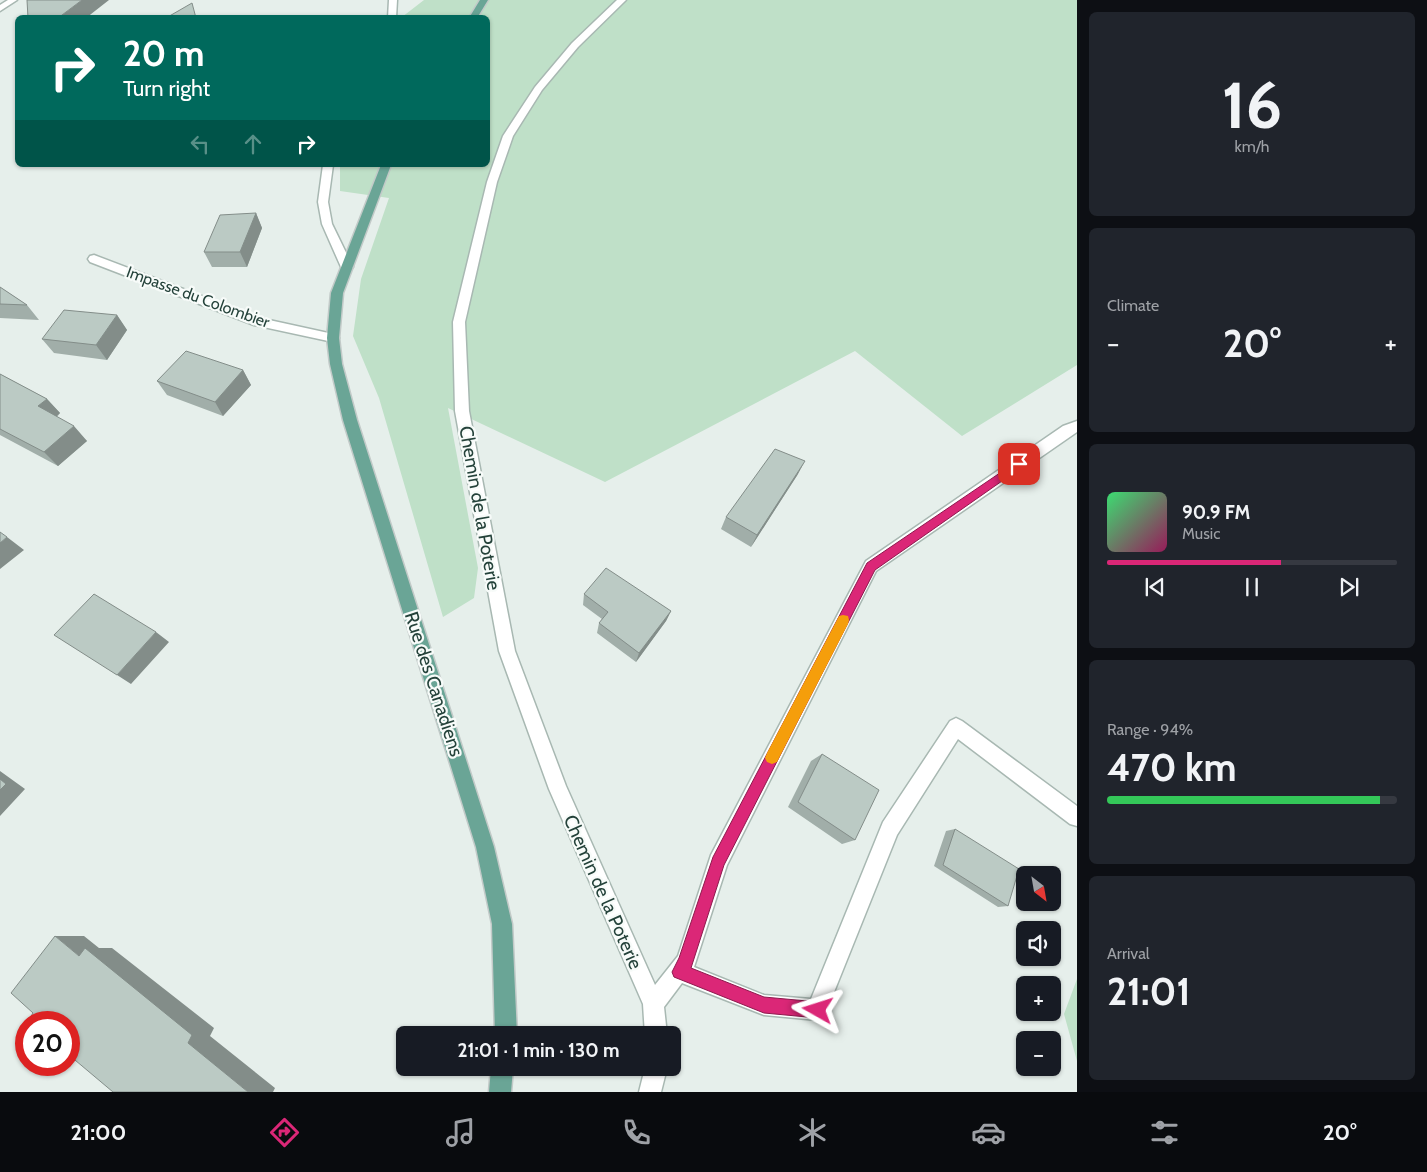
<!DOCTYPE html>
<html lang="en">
<head>
<meta charset="utf-8">
<style>
  body { margin:0; font-family:Cabin,sans-serif; background:#20242c; color:#f1f3f6; height:100vh; display:flex; flex-direction:column; font-size:19px; white-space:nowrap }
  * { box-sizing:border-box; margin:0 }
  p { font-size:16px; color:#9ea1a6 }
  .icon { flex:none; width:28px; height:28px; fill:none; stroke:currentColor; stroke-width:2; stroke-linecap:round; stroke-linejoin:round }
  .map { position:relative; flex:1; overflow:hidden }
  .details { display:flex; flex-direction:column; gap:12px; padding:12px; background:#0d0f14; width:350px }
  .details>* { flex:none }
  .hud { position:absolute; left:15px; top:15px; width:475px; height:152px; border-radius:8px; box-shadow:0 1px 4px #0004; background:#00695c; color:#fff; overflow:hidden }
  .needle { width:32px; rotate:149deg }
  .buttons { position:absolute; left:1016px; top:866px; display:grid; gap:10px }
  .buttons a { display:grid; place-items:center; width:45px; height:45px; border-radius:8px; background:#171b24; box-shadow:0 1px 4px #0004; font-size:25px }
  .speed { position:absolute; left:15px; top:1011px; display:flex; gap:10px; font-size:25px; font-weight:700; text-align:center }
  .speed>* { display:grid; place-content:center; width:65px; height:65px; border-radius:50%; background:#171b24; box-shadow:0 1px 4px #0004; line-height:1 }
  .speed .limit { border:8px solid #d22; background:#fff; color:#111 }
  .pin { position:absolute; display:grid; place-items:center; width:42px; height:42px; color:#fff; margin:-21px; border-radius:10px; box-shadow:0 2px 8px #0006 }
  .me { position:absolute; width:55px; margin:-28px; rotate:276deg; stroke-linejoin:round; filter:drop-shadow(0 0 4px #0008) }
  .turn { display:flex; align-items:center; gap:18px; height:105px; padding:0 25px; font-size:22px }
  .turn .icon { width:65px; height:65px; stroke-width:2.5 }
  .turn b { display:block; font-size:35px; line-height:42px }
  .lanes { display:flex; align-items:center; height:48px; padding:0 25px; background:#0003; justify-content:center; gap:25px; direction:ltr }
  .lanes .off { opacity:.35 }
  .big { font-size:38px; font-weight:700; line-height:1.1 }
  .details .tile { flex:1; display:flex; flex-direction:column; justify-content:center; gap:8px; min-width:0; padding:0 18px; border-radius:8px; background:#20242c }
  .details .dial { align-items:center; gap:0 }
  .dial b { font-size:65px; line-height:1 }
  .song { display:flex; align-items:center; gap:15px }
  .cover { width:60px; height:60px; border-radius:8px; background:linear-gradient(135deg,hsl(140 70% 55%),hsl(330 70% 35%)) }
  .played { height:5px; border-radius:2px; background:linear-gradient(90deg,#db2777 60%,#363941 60%) }
  .keys { display:flex; justify-content:space-around; direction:ltr }
  .heat { display:flex; justify-content:space-between; align-items:center; font-size:28px; direction:ltr }
  .charge { height:8px; border-radius:4px; background:linear-gradient(90deg,#34c759 94%,#363941 0) }
  .trip { position:absolute; left:396px; top:1026px; width:285px; height:50px; border-radius:8px; background:#171b24; box-shadow:0 1px 4px #0004; font-weight:700; line-height:50px; text-align:center }
  .tab-bar { display:flex; height:80px; justify-content:space-around; align-items:center; background:#090b0e; color:#9ea1a6 }
  .tab-bar .icon { width:35px; height:35px }
  .tab-bar .on { color:#db2777 }
  .tab-bar b { font-size:22px; color:#f1f3f6 }
  main { display:flex; flex:1; min-height:0 }
  .map>svg:first-child { display:block }
</style>
</head>
<body>
<main>
<div class="map">
<svg width="1077" height="1092" viewBox="0 0 1077 1092">
  <rect width="100%" height="100%" fill="#e6efeb"/>
  <path fill="#bfe0c8" d="M424,0H1077V365L962,436L855,351L605,482L448,408L478,568L474,598L443,617L379,398L353,336L361,279L389,198L340,191V165H488V18L402,17Z
    M1077,979V1061L1064,1014Z"/>
  <g fill="none" stroke-linecap="round" stroke-linejoin="round">
    <g stroke="#a8b8b2" stroke-width="3">
      <path id="minor" d="M8,0H17L0,11V5Z
        M389,0H397L396,18H388Z
        M617,0H626L578,47L542,90L513,136L497,182L465,322L469,411L515,651L566,786L655,985L678,956L711,855L866,561L1063,426L1077,421V432L876,571L727,865L694,967L764,995L811,999L883,822L950,721L956,718L962,721L1077,806V826L1070,824L958,739L897,835L824,1017L817,1020L764,1015L682,983L664,1007L667,1035H645L643,1004L549,789L499,651L455,411L453,322L487,182L503,136L535,87L572,43Z
        M323,165H333L328,202L332,224L353,267L347,271L341,267L322,224L318,202Z
        M94,255L260,318L333,334L339,338L333,342L254,325L90,262L88,259L90,256Z
        M645,1068H667L661,1092H639Z"/>
    </g>
    <g stroke="#c2cac8" stroke-width="3">
      <path id="major" d="M480,0H488L477,18H469Z
        M381,165H391L343,293L339,338L342,364L357,420L494,847L512,924L517,1035H495L492,924L476,847L343,420L330,364L327,338L331,293Z
        M491,1068H513L511,1092H489Z"/>
    </g>
    <use href="#minor" fill="#fff" fill-rule="evenodd"/>
    <use href="#major" fill="#6aa596" fill-rule="evenodd"/>
  </g>
  <path fill="#a1aea9" d="M256,213L262,228L247,267H212L204,252Z
    M0,287L27,305L39,320L0,318Z
    M117,315L127,330L107,360L54,353L42,339Z
    M243,370L251,385L223,416L167,395L157,381Z
    M0,374L47,399L60,413L57,417L87,441L58,466L0,435Z
    M798,474L751,547L721,529L726,517Z
    M584,594L671,611L666,621L636,662L597,633L599,623L602,619L583,605Z
    M822,754L855,840L842,844L788,807L811,761Z
    M955,829L1008,906L998,907L934,866L946,831Z"/>
  <path fill="#838d89" d="M82,0H109L86,18H58Z
    M256,213L262,228L247,267L240,252Z
    M117,315L127,330L107,360L96,345Z
    M243,370L251,385L223,416L215,402Z
    M47,399L60,413L51,421L38,406Z
    M74,426L87,441L58,466L44,452Z
    M805,461L798,474L751,547L757,535Z
    M7,537L24,550L0,569V543Z
    M671,611L666,621L636,662L639,653Z
    M156,632L169,642L131,684L117,675Z
    M0,771L25,789L0,816Z
    M55,936H84L99,948H112L214,1028L210,1036L275,1088L273,1092H248L79,956Z"/>
  <path fill="#bbcac4" stroke="#838d89" d="M27,0H82L58,18H28Z
    M192,3L196,18H166Z
    M256,213L240,252H204L220,215Z
    M0,287L27,305L0,304Z
    M64,310L117,315L96,345L42,339Z
    M186,351L243,370L215,402L157,381Z
    M0,374L47,399L38,406L74,426L44,452L0,429Z
    M775,449L805,461L757,535L726,517Z
    M0,532L7,537L0,543Z
    M606,568L671,611L639,653L599,623L608,612L584,594Z
    M94,594L156,632L117,675L54,635Z
    M822,754L879,790L855,840L798,802Z
    M0,779L6,784L0,790Z
    M955,829L1019,869L1008,906L943,865Z
    M55,936L79,956L85,948L192,1035L188,1043L248,1092H113L69,1055V1022H31L28,1021L33,1013L11,993Z"/>
  <path fill="#db2777" stroke="#8e194d" d="M1019,460L1022,461L1024,464L1022,467L875,570L724,865L691,968L764,997L818,1002L823,1005L825,1010L823,1016L818,1018L764,1013L674,977L672,972L679,958L713,857L867,563Z"/>
  <path fill="#f59e0b" d="M843,615L848,616L849,620L848,624L777,762L772,764L767,762L765,758L767,753L839,616Z"/>
  <g text-anchor="middle" dominant-baseline="central" stroke-width="4.5" stroke-linejoin="round" paint-order="stroke">
    <g font-size="16" fill="#24423a" stroke="#f7fbf9">
      <text transform="translate(198 297) rotate(20)">Impasse du Colombier</text>
    </g>
    <g font-size="19" fill="#24423a" stroke="#f7fbf9">
      <text transform="translate(480 508) rotate(80)">Chemin de la Poterie</text>
      <text transform="translate(434 684) rotate(72)">Rue des Canadiens</text>
      <text transform="translate(603 892) rotate(66)">Chemin de la Poterie</text>
    </g>
  </g>
</svg>
<div class="buttons">
<a><svg class="needle" viewBox="-14 -14 28 28"><path d="M0-13l5 13h-10z" fill="#e53935"/><path d="M0 13l5-13h-10z" fill="#9ea1a6"/></svg></a>
<a><svg class="icon" aria-label="sound" viewBox="0 0 24 24"><path d="M4 9h4l5-4v14l-5-4H4zM17 9q2 3 0 6"/></svg></a>
<a>+</a>
<a>−</a>
</div>
<div class="speed"><div class="limit">20</div></div>
<div class="pin" style="left:1019px;top:464px;background:#d93025"><svg class="icon" aria-label="arrive" viewBox="0 0 24 24"><path d="M6 21V4h12l-3 4 3 4H6"/></svg></div>
<svg class="me" style="left:818px;top:1010px" viewBox="-20 -20 40 40"><path d="M0-17L14 15 0 8-14 15z" fill="#db2777" stroke="#fff" stroke-width="4"/></svg>
<div class="trip">21:01 · 1 min · 130 m</div>
<div class="hud">
<div class="turn"><svg class="icon" aria-label="right" viewBox="0 0 24 24"><path d="M7 20v-9h11M14 6l5 5-5 5"/></svg><div><b>20 m</b>Turn right</div></div>
<div class="lanes"><svg class="icon off" aria-label="left" viewBox="0 0 24 24"><path d="M17 20v-9H6M10 6l-5 5 5 5"/></svg><svg class="icon off" aria-label="ahead" viewBox="0 0 24 24"><path d="M12 20V5M6 11l6-6 6 6"/></svg><svg class="icon" aria-label="right" viewBox="0 0 24 24"><path d="M7 20v-9h11M14 6l5 5-5 5"/></svg></div>
</div>
</div>
<section class="details">
<div class="tile dial"><b>16</b><p>km/h</p></div>
<div class="tile"><p>Climate</p>
<div class="heat"><a>−</a><b class="big">20°</b><a>+</a></div>
</div>
<div class="tile">
<div class="song"><i class="cover"></i><div><b>90.9 FM</b><p>Music</p></div></div>
<div class="played"></div>
<div class="keys"><svg class="icon" aria-label="previous" viewBox="0 0 24 24"><path d="M18 5L8 12l10 7zM5 5v14"/></svg><svg class="icon" aria-label="pause" viewBox="0 0 24 24"><path d="M8 5v14M16 5v14"/></svg><svg class="icon" aria-label="next" viewBox="0 0 24 24"><path d="M6 5l10 7-10 7zM19 5v14"/></svg></div>
</div>
<div class="tile"><p>Range · 94%</p><b class="big">470 km</b><div class="charge"></div></div>
<div class="tile"><p>Arrival</p><b class="big">21:01</b></div>
</section>
</main>
<nav class="tab-bar">
<b>21:00</b>
<svg class="icon on" aria-label="directions" viewBox="0 0 24 24"><path d="M12 3l9 9-9 9-9-9zM9 14v-3h6M13 9l2 2-2 2"/></svg>
<svg class="icon" aria-label="music" viewBox="0 0 24 24"><path d="M9 18V5l10-2v13"/><circle cx="6" cy="18" r="3"/><circle cx="16" cy="16" r="3"/></svg>
<svg class="icon" aria-label="phone" viewBox="0 0 24 24"><path d="M5 4h4l2 5-3 2q2 4 5 5l2-3 5 2v4C11 20 4 13 5 4z"/></svg>
<svg class="icon" aria-label="climate" viewBox="0 0 24 24"><path d="M12 3v18M4 7l16 10M4 17L20 7"/></svg>
<svg class="icon" aria-label="car" viewBox="0 0 24 24"><path d="M5 17H2v-5l4-1 3-4h7l3 4 3 1v5h-3M9 17h6M6 11h13"/><circle cx="7" cy="17" r="2"/><circle cx="17" cy="17" r="2"/></svg>
<svg class="icon" aria-label="filters" viewBox="0 0 24 24"><path d="M4 7h16M4 17h16"/><circle cx="9" cy="7" r="2"/><circle cx="15" cy="17" r="2"/></svg>
<b>20°</b>
</nav>
</body>
</html>
